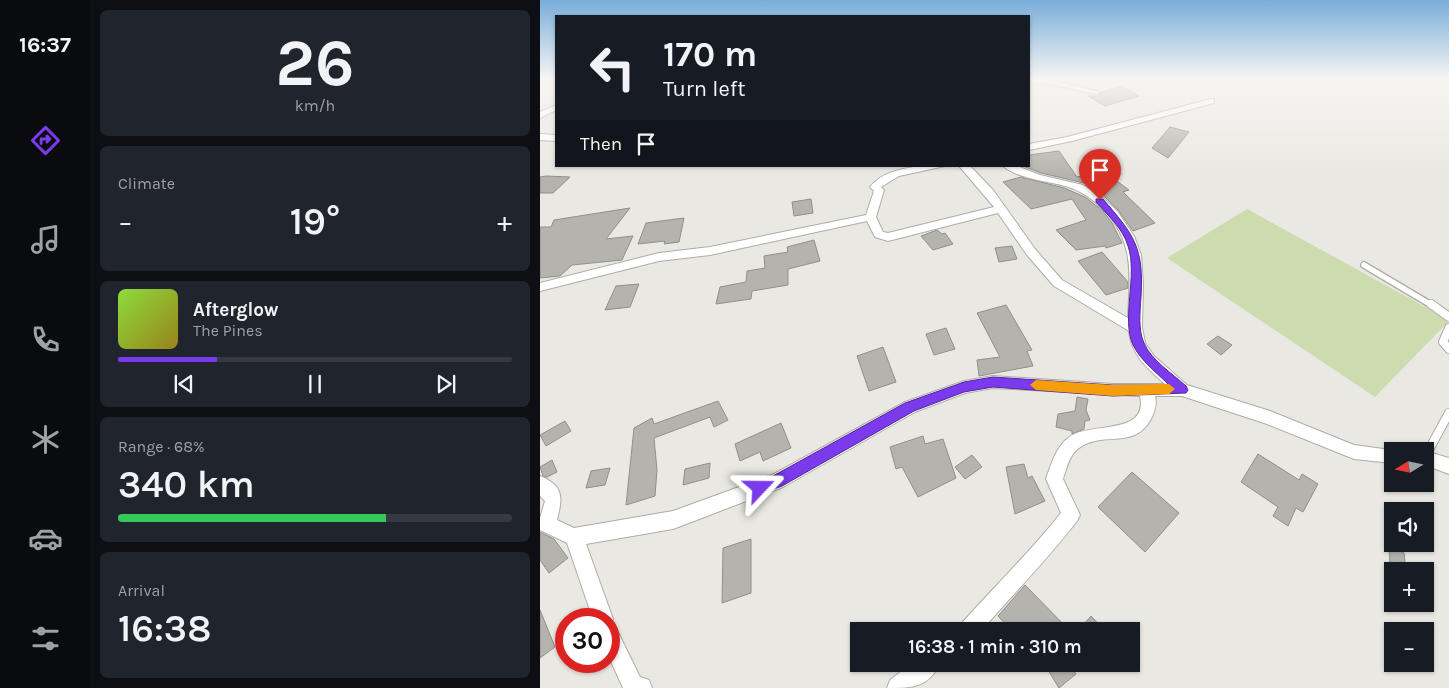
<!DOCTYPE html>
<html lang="en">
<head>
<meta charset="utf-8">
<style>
  body { margin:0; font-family:Karla,sans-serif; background:#20242c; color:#f1f3f6; height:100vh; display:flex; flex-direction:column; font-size:19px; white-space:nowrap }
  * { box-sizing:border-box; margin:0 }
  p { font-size:16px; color:#9ea1a6 }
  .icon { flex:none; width:28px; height:28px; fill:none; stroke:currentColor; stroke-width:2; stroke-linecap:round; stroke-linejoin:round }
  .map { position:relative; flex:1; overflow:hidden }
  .drawer { display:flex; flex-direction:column; gap:10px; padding:10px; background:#0d0f14; width:450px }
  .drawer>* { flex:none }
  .hud { position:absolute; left:15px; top:15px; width:475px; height:152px; border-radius:0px; box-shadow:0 1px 4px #0004; background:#171b24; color:#f1f3f6; overflow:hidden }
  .needle { width:32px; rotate:260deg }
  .tools { position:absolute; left:844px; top:442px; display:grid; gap:10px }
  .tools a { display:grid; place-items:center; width:50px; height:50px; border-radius:0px; background:#171b24; box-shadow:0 1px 4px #0004; font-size:25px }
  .speed { position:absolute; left:15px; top:608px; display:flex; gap:10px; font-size:25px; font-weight:700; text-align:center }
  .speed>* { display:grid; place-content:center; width:65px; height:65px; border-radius:50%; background:#171b24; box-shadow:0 1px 4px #0004; line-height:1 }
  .speed .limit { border:8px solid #d22; background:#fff; color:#111 }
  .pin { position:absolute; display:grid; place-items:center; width:42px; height:42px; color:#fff; margin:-51px -21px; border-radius:50% 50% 50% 0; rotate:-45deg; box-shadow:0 0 5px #0007 }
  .pin .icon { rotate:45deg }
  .me { position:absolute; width:55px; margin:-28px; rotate:67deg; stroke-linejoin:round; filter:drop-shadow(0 0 4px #0008) }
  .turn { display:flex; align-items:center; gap:18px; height:105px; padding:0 25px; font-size:22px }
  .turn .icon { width:65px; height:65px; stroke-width:2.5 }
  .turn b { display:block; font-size:35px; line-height:42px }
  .then { display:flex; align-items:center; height:48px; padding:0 25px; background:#0003; gap:10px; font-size:19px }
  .big { font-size:38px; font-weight:600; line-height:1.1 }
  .drawer .card { flex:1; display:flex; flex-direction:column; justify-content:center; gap:8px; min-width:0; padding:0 18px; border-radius:8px; background:#20242c }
  .drawer .dial { align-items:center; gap:0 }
  .dial b { font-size:65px; line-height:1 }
  .song { display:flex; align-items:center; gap:15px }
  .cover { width:60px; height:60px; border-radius:8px; background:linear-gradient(135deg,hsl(90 70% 55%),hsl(50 70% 35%)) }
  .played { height:5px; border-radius:2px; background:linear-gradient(90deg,#7c3aed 25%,#363941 25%) }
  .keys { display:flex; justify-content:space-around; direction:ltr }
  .heat { display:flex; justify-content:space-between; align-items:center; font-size:28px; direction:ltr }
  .charge { height:8px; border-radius:4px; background:linear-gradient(90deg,#34c759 68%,#363941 0) }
  .trip { position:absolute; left:310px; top:622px; width:290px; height:50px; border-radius:0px; background:#171b24; box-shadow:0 1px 4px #0004; font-weight:600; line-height:50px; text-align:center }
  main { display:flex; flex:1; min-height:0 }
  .tabs { display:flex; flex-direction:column; width:90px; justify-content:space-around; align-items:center; background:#090b0e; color:#9ea1a6 }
  .tabs .icon { width:35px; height:35px }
  .tabs .active { color:#7c3aed }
  .tabs b { font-size:22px; color:#f1f3f6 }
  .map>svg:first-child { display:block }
</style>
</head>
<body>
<main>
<nav class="tabs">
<b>16:37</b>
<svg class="icon active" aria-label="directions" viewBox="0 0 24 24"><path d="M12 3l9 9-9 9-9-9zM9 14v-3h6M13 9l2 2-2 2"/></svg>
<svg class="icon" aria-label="music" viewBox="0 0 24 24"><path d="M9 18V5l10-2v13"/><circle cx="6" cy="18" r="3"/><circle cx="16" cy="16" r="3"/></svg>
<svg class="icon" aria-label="phone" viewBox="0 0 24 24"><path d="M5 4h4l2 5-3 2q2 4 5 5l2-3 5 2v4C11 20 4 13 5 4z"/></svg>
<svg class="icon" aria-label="climate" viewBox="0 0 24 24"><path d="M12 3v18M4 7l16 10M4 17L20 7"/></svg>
<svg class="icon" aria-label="car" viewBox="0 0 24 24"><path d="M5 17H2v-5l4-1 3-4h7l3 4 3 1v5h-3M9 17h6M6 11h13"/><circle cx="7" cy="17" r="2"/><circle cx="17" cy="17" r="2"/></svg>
<svg class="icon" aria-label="filters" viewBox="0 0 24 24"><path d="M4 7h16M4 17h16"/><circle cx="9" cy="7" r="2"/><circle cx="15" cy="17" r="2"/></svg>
</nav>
<section class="drawer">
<div class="card dial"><b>26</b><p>km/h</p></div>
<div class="card"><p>Climate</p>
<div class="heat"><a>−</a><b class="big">19°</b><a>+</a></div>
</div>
<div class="card">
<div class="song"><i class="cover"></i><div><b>Afterglow</b><p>The Pines</p></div></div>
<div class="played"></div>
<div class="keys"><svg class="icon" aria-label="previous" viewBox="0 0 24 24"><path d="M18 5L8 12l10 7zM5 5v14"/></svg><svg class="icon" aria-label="pause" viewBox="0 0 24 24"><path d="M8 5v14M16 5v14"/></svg><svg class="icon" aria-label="next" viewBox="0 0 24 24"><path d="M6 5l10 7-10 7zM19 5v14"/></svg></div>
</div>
<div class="card"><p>Range · 68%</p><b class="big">340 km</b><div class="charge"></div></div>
<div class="card"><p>Arrival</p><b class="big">16:38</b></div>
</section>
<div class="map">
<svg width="909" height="688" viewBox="0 0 909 688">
  <rect width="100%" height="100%" fill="#eae8e2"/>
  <path fill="#cddcae" d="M707,209L909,320V321L835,397L627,258Z"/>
  <path fill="#b4b3ad" stroke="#918f8a" d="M581,86L599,96L565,106L548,96H557L562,92Z
    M630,127L649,132L628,158L612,148Z
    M519,151L537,177L542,176L548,181L567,174L589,190L583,192L615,223L593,231L578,210L564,196L544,183L501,173L483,166H489V155Z
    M0,177L6,176L30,177L13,193H0Z
    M481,177L524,188L545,197L563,211L572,223L582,243L566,248L565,246L536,250L516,230L546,220L532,199L491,209L463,182Z
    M271,199L273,213L254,216L252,202Z
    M90,208L66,239L93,236L82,260L32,265L20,276L0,278V227H11L14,220Z
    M144,218L139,242L124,244L125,241L98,244L106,223Z
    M397,230L402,234L405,233L413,244L393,250L381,236Z
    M274,240L280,261L248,269V285L212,291L211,299L176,304L180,287L206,282L207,271L225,268L224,256L248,252L247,247Z
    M472,246L477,259L459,262L455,248Z
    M562,252L588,282V288L566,295L538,261Z
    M99,284L90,307L65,310L76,286Z
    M466,305L492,350L487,351L493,366L439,376L437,360L460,357L437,313Z
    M406,328L415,349L394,355L386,334Z
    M678,336L692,345L681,355L667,344Z
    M343,347L356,382L329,391L317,356Z
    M537,397L548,399L546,410L550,420L545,421L544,429L532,434V431L516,427L518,414L535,411Z
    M178,401L188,420L174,427L170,417L114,438L117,470L115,496L86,505L94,428L112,418L114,424Z
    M25,421L31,431L6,446L0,435Z
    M241,423L251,448L223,461L220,452L200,461L195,444Z
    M383,436L385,444L403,439L416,478L378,497L362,467L356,469L350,447Z
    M718,454L759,480L762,474L778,484L763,512L756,508L748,526L733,516L738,507L701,482Z
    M432,455L442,467L425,479L415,467Z
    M12,460L17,472L7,477L3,476L0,467Z
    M170,463L169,478L143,485L145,469Z
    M484,464L488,478L492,476L505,501L475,514L466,467Z
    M70,468L65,485L46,488L51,471Z
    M592,472L639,513L605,552L558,507Z
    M0,532L14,539L28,558L9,573L0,560Z
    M211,539V593L182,603L183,548Z
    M849,547L864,553L866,571L850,565Z
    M485,585L530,631H472L458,616Z
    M0,610L15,647L0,658Z
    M551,616L565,631H538Z
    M516,664H529L536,674L519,688L508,670Z"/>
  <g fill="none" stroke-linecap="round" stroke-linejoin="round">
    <g stroke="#aeaca6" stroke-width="8">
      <path id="service-far1" d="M824,265L893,306"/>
    </g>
    <g stroke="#aeaca6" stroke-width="10">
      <path id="service" d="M891,304L909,317
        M909,328L903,342L909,349
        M885,457L909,413"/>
    </g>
    <g stroke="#aeaca6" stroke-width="2">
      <path id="minor" d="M489,79H507L560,92L556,94L505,83H489Z
        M671,99H674V103L532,141L489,150V144L527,137Z
        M16,105V110L0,118V112Z
        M0,134L16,135V141L0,140Z
        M379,166H405L359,176L341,187L344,190L336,217L343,232L348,233L454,207L419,166H430L453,190L495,249L522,280L588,318C590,277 595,242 564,210C553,199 540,190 525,186C506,181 479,179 463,166H477L500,175L543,185L563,198L577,211L594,236L601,255L603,284L602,327L605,343L614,356L647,385L730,411L814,445L858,451H852V463L814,459L727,424L642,396H615C617,404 615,411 611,419C595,449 565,432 542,446C530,452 527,467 523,479L540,515L537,521C507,560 473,594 441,631H418L421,624C454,587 490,552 521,513L506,479C511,465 516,447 528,438C548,421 609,437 600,396L453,388L425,393L375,412L243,487L133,529L46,544L73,619L70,625L76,628L100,677L109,680L112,688H83L69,657V619H53L27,543L0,530V518L5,501L0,496V476C25,486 22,499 17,520L34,528L133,511L232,475L365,402L424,381L453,376L573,384H625C608,369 591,355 589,331L514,286L487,255L458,213L348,241L335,237L327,221L170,255L119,261L0,291V283L119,253L170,247L326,215L334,191L330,187C342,172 361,169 379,166Z
        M883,451H885L909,458V474L885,465V451Z
        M371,664H399C389,688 370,688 347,688L350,680Z"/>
    </g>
    <use href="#service-far1" stroke="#fff" stroke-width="5.5"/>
    <use href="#service" stroke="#fff" stroke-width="8"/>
    <use href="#minor" fill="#fff" fill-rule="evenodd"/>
  </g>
  <linearGradient id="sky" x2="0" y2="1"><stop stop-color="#79adda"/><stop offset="0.45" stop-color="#f6f5f2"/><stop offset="1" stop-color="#f6f5f2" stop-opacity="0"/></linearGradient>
  <rect width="909" height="175" fill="url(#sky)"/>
  <path fill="#7c3aed" stroke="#51269a" d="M556,199H563C594,235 604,247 601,297C600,311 598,330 604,343C611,360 633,374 646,386L648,390L646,393L573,396L453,387L424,392L374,411L242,486L220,494L215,492L213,488L215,483L233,476L365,403L424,382L453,377L573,385H629C616,372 601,361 593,345C581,319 598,275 588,246C583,229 568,215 556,202Z"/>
  <path fill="#f59e0b" d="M496,380L573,385L629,384L635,389L629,394L573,396L496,390L490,385Z"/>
</svg>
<div class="tools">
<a><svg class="needle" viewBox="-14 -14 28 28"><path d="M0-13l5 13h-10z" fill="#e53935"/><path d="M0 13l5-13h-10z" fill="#9ea1a6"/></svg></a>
<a><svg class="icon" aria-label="sound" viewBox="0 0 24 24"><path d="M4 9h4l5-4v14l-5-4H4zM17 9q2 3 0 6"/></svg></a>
<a>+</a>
<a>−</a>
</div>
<div class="speed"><div class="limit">30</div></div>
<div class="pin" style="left:560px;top:200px;background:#d93025"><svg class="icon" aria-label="arrive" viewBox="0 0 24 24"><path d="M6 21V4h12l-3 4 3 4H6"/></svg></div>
<svg class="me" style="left:220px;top:488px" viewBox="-20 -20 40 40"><path d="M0-17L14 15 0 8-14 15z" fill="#7c3aed" stroke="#fff" stroke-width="4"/></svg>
<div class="trip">16:38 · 1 min · 310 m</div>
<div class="hud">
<div class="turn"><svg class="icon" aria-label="left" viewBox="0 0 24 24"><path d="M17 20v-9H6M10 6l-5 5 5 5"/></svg><div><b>170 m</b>Turn left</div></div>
<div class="then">Then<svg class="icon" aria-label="arrive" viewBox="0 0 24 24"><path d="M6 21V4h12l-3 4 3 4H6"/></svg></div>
</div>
</div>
</main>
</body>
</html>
